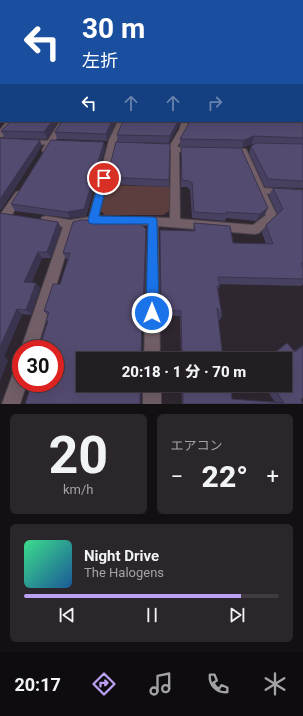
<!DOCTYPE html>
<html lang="ja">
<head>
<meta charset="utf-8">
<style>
  body { margin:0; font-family:Roboto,"Noto Sans JP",sans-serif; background:#2b262c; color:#f1f3f6; height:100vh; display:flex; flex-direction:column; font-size:15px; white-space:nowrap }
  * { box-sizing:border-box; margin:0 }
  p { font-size:13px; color:#a3a2a6 }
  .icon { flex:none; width:22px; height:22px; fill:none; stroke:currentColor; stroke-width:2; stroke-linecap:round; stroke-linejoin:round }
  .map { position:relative; height:404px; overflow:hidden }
  .side { display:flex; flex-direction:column; gap:10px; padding:10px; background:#131014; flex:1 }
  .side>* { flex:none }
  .guide { position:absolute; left:0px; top:0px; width:303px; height:122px; box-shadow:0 4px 16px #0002,0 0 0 1px #403b41; background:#1a4fa0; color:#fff; overflow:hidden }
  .speed { position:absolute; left:12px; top:340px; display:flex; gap:8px; font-size:20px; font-weight:700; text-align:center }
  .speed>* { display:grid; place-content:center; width:52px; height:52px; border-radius:50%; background:#231d24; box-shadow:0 4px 16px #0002,0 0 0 1px #403b41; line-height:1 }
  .speed .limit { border:6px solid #d22; background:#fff; color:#111 }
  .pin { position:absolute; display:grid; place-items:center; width:34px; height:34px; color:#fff; margin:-17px; border:2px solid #fff; border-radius:50%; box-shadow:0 1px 4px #0007 }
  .me { position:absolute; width:44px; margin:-22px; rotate:0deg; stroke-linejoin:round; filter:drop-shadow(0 0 3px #0008) }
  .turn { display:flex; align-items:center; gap:14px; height:84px; padding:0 16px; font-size:18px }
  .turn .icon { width:52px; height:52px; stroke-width:2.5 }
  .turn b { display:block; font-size:28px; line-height:34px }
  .lanes { display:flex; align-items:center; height:38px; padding:0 16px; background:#0003; justify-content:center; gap:20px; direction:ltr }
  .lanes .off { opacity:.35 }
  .big { font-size:30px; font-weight:800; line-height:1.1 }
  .side .widget { flex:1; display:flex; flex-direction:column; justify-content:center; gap:6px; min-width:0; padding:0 14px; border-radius:6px; background:#2b262c }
  .side .dial { align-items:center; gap:0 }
  .dial b { font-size:52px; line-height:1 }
  .song { display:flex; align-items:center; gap:12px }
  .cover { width:48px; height:48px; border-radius:6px; background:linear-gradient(135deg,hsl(150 70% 55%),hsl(210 70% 35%)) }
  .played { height:4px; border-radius:2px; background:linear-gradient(90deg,#bca0f2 85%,#403b41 85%) }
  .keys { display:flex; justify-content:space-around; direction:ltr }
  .heat { display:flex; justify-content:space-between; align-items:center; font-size:22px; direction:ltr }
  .side .tiles { flex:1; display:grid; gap:10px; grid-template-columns:1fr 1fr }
  .widget:last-child { grid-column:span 2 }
  .trip { position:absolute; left:76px; top:352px; width:216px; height:40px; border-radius:0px; background:#231d24; box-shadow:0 4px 16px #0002,0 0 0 1px #403b41; font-weight:800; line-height:40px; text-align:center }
  .dock { display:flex; height:64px; justify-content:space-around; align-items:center; background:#0e0c0e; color:#a3a2a6 }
  .dock .icon { width:28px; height:28px }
  .dock .selected { color:#bca0f2 }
  .dock b { font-size:18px; color:#f1f3f6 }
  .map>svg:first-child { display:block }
</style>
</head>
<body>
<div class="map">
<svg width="303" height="404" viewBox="0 0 303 404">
  <rect width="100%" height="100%" fill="#2f2730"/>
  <path fill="#5d3e3f" d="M107,185L170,187L169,211L163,215H105L100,210Z"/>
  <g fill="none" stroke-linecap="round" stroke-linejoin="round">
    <path fill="#0e1937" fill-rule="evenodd" d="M302,88H303V90H302Z"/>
    <g stroke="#4b434c" stroke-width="2">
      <path id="lane" d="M0,139L60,141L64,143L60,145L0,143Z
        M262,188L303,190V196L259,193L257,191Z"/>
    </g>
    <g stroke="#4b434c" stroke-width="2">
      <path id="street" d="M7,121H13L3,137H0V130Z
        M60,121H66L49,152H43L42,150Z
        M118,121H124L117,140L99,216L170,218L171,150L169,147L179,130L182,121H188L187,130L177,147L194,148L198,150L194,152H179L180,219L253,225L266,215L240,153L227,152V148L246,149L277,216L259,233L255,234L158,226L160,359H144L148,225L93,224L74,227L37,349H21L63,227L42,223L41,220L42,217L46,216L70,220L89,217L109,140Z
        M19,191L24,194L10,218H2L1,215L2,212L16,192Z
        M21,366V383H27L20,404H2L15,368Z
        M143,385H161V404H143Z"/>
    </g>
    <g stroke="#4b434c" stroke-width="2">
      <path id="highway" d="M302,108H303V113H302Z"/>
    </g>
    <use href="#lane" fill="#715e66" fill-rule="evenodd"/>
    <use href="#street" fill="#715e66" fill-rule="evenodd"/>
    <use href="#highway" fill="#d4a6ba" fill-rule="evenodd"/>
  </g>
  <path fill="#484060" d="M0,49H1V120H0Z
    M302,49H303V88H302Z
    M58,121L47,139L5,138L1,131Z
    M62,121H116L107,141L57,139L55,132Z
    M181,121L169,143L118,142L117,135Z
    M283,122H303V188L265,187L249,153L251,146L255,144H252L242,148L180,147V139Z
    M181,147L268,208L264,215L256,221L226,218L225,221L192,218L190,189H188V187H181Z
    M105,148L86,216L70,218L15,211L11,204Z
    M107,177L169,180V187L108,184Z
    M273,188L303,190V284L301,286L219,284L220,286L218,290L222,316L219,321L218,320L223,359H181L180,316H161L160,230L193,231L194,223L233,243L266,244L262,233L266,225L277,214L269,195Z
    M0,213L58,222L61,228L51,258H42L32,282L40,288L31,315L22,314L4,357L8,360L0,380Z
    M146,236L144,315H142L55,383L42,346L40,345L47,323L46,321L48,316L44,311L60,284L68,259H66L63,253Z
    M287,343L294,351L303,345V398L301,399L303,404H182L181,385H227L228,389L231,387L232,399L275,402L263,385H285V359H266Z"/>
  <path fill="#3b344e" d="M52,121H58L47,139L44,132Z
    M112,121H116L107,141L106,134Z
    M178,121H181L169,143L170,136Z
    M254,136L252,144L242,148L244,140Z
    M40,140L42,146L2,209L0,210V199Z
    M104,142L105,148L86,216L70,218L67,212Z
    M268,208L264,215L256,221L260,214Z
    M58,222L61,228L51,258L47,252Z
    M146,229V236L144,315L143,310Z
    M38,252L42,258L29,288L24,282Z
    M36,283L40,288L31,315L26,310Z
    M17,309L22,314L4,357L8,360L0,380V347Z
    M142,310V359H141Z
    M140,385H141V404H140Z"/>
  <path fill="#544b70" stroke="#3b344e" d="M0,49H1V113H0Z
    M302,49H303V82H302Z
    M11,121H52L44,132L1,131Z
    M62,121H112L106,134L55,132Z
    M123,121H178L170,136L117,135Z
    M190,121H282L283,122H303V138L254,136L244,140L180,139L189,123Z
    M0,138L40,140L0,199Z
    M51,140L104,142L84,209L67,212L11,204Z
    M116,142L170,144L169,180L107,177Z
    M256,143L303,144V181L268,179L251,146Z
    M181,147L241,148L268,208L260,214L226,212L227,214L194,212L192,182H189V181L182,180Z
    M273,188L303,190V263H301L303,268V279L218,277L220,286H217L222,316L217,308L223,359H182L181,311L161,310L160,230L195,231L194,223L230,226L233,243L273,244L266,225L283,209Z
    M0,213L58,222L47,252H38L24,282L36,283L26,310L17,309L0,347Z
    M81,220L139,222L146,229L143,310H142L141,359H83V385H140V404H25L32,383H55V349H41L42,345H40L48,321H46L49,312L44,311L53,284H60L70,253H63L73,222Z
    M287,343L295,352L303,346V398L301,399L303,404H183V385H227L228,390L231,387L232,399L284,403L271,385H285V359H267Z"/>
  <linearGradient id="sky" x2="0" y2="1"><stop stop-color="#1a151a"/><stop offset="0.46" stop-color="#474759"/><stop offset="1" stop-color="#474759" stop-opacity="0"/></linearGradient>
  <rect width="303" height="106" fill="url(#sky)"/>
  <path fill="#1a73e8" stroke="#114b97" d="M104,175L108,178L99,216L153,217L156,218L157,221L159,313L157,318L152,319L148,318L146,313L148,224H93L89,223L88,220L100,178Z"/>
</svg>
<div class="speed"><div class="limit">30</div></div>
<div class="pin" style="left:104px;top:178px;background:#d93025"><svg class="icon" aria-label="arrive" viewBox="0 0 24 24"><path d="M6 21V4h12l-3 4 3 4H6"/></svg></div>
<svg class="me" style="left:152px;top:313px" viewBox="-20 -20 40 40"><circle r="17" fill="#1a73e8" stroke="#fff" stroke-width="3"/><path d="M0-11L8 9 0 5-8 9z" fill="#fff"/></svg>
<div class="trip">20:18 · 1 分 · 70 m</div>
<div class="guide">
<div class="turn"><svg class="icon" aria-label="left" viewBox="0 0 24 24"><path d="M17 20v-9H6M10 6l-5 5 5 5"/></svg><div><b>30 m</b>左折</div></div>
<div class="lanes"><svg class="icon" aria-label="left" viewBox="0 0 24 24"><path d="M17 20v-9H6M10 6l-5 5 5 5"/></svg><svg class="icon off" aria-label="ahead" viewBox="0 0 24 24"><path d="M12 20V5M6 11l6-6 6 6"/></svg><svg class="icon off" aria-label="ahead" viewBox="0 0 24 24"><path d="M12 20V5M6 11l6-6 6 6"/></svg><svg class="icon off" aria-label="right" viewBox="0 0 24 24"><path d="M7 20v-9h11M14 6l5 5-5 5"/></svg></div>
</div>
</div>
<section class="side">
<div class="tiles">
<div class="widget dial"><b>20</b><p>km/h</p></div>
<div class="widget"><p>エアコン</p>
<div class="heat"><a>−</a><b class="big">22°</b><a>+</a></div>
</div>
<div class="widget">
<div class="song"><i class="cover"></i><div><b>Night Drive</b><p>The Halogens</p></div></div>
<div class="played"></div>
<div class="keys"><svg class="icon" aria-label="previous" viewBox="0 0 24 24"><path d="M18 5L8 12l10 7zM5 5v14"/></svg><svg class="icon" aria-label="pause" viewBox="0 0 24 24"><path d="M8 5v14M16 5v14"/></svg><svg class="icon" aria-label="next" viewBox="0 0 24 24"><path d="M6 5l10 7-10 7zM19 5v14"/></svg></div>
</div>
</div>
</section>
<nav class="dock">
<b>20:17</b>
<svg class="icon selected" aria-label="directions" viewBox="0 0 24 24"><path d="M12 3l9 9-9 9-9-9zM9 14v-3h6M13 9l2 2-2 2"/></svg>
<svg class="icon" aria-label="music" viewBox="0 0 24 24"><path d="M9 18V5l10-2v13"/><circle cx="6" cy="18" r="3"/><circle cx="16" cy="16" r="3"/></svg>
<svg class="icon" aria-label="phone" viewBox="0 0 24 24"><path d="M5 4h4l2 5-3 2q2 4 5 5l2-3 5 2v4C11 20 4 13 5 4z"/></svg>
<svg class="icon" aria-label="climate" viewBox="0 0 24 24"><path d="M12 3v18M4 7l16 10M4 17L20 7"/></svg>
</nav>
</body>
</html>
